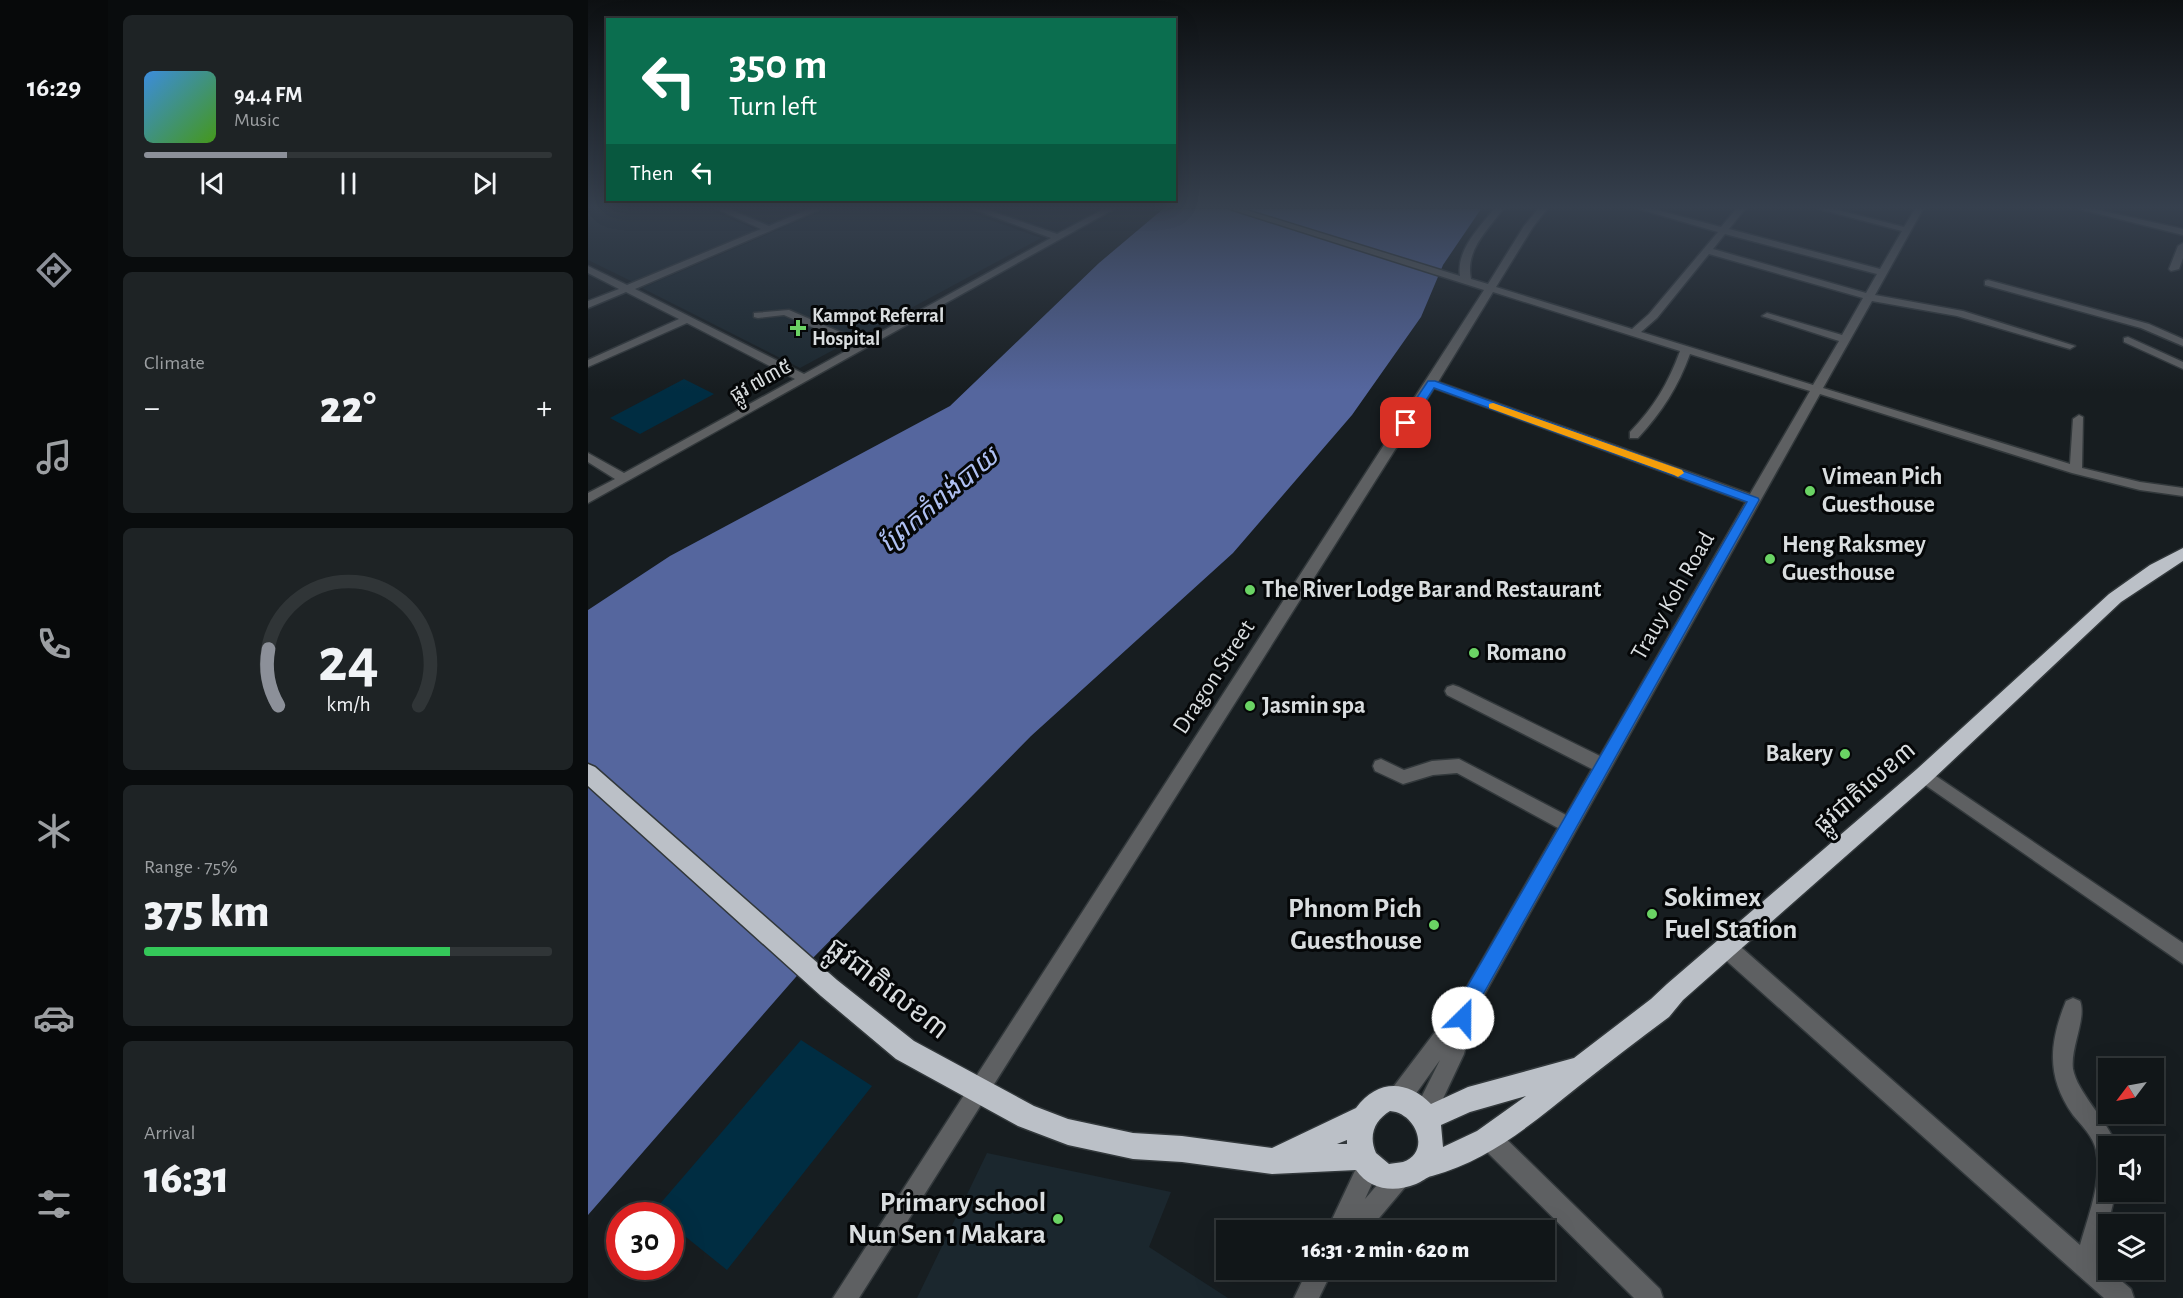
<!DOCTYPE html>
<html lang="en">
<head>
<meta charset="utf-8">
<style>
  body { margin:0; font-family:"Alegreya Sans","Noto Sans Khmer",sans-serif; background:#1e2325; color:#f1f3f6; height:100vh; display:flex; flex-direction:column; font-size:22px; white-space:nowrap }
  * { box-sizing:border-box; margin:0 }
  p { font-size:20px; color:#9c9fa2 }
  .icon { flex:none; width:33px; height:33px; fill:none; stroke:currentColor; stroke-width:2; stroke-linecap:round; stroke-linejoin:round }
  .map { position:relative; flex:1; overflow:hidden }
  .panel { display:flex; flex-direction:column; gap:15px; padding:15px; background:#090c0d; width:480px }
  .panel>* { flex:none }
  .hud { position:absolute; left:18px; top:18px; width:570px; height:183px; border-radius:0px; box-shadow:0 6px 24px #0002,0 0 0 2px #303537; background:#0b6e4f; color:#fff; overflow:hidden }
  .needle { width:39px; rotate:238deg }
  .buttons { position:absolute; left:1510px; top:1058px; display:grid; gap:12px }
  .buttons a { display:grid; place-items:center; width:66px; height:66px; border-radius:0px; background:#111618; box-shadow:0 6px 24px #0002,0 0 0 2px #303537; font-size:30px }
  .speed { position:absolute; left:18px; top:1202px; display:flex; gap:12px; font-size:30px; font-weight:700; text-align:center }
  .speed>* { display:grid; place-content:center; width:78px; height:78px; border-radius:50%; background:#111618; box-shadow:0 6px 24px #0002,0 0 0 2px #303537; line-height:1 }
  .speed .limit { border:9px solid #d22; background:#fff; color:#111 }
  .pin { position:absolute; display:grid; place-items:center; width:51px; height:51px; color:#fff; margin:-26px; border-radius:12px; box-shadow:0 3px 9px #0006 }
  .me { position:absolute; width:66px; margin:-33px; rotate:23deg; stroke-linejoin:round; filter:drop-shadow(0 0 4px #0008) }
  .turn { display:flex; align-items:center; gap:21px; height:126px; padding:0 24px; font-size:27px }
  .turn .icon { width:78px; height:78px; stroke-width:2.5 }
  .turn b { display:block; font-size:42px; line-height:51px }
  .then { display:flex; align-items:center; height:57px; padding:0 24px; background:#0003; gap:12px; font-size:22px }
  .big { font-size:45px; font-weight:800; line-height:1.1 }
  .panel .widget { flex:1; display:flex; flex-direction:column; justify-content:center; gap:9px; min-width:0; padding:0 21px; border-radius:9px; background:#1e2325 }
  .panel .dial { align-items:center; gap:0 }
  .dial svg { height:156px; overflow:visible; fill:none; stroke:#303537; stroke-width:7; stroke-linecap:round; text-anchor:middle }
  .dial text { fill:#f1f3f6; stroke:none }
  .song { display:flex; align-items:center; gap:18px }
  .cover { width:72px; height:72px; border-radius:9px; background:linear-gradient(135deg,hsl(210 70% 55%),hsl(100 70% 35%)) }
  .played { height:6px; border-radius:3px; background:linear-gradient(90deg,#8c9099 35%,#303537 35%) }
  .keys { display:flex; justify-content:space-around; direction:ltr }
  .heat { display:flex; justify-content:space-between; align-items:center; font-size:33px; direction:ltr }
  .charge { height:9px; border-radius:4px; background:linear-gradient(90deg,#34c759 75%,#303537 0) }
  .trip { position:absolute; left:628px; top:1220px; width:339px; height:60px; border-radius:0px; background:#111618; box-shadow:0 6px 24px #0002,0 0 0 2px #303537; font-weight:800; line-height:60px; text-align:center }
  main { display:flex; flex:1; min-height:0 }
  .tabs { display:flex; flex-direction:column; width:108px; justify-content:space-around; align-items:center; background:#07090a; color:#9c9fa2 }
  .tabs .icon { width:42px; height:42px }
  .tabs .active { color:#8c9099 }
  .tabs b { font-size:27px; color:#f1f3f6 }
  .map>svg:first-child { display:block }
</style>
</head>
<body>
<main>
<nav class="tabs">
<b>16:29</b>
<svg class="icon active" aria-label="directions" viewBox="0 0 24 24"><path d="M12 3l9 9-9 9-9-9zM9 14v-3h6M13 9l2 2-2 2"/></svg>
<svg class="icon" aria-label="music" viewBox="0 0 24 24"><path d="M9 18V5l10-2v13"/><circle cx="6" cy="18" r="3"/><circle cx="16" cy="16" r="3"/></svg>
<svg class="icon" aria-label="phone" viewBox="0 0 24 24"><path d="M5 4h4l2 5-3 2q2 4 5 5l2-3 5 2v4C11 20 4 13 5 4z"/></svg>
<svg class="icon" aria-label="climate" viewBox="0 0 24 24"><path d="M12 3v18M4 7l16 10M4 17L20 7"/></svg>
<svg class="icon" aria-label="car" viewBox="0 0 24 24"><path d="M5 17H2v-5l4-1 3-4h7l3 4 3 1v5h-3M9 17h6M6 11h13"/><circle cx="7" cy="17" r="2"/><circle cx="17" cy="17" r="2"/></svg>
<svg class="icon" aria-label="filters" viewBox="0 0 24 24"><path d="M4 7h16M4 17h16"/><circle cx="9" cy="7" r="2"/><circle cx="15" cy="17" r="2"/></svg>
</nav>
<section class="panel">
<div class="widget">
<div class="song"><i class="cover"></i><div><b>94.4 FM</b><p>Music</p></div></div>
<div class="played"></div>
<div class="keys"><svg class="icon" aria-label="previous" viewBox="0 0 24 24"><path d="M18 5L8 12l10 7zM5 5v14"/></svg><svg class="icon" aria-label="pause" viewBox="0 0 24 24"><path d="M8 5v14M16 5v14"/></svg><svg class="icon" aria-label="next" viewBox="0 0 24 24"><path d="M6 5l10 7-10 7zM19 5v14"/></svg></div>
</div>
<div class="widget"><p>Climate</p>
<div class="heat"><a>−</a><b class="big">22°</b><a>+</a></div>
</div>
<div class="widget dial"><svg viewBox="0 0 100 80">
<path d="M14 69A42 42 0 1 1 86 69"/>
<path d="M14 69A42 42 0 0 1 9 40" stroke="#8c9099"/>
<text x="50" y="56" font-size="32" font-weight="700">24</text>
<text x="50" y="72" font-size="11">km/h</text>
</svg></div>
<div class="widget"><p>Range · 75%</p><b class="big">375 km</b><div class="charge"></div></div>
<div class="widget"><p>Arrival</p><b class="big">16:31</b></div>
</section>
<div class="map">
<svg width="1595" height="1298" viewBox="0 0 1595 1298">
  <rect width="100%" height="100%" fill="#171d20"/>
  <path fill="#1b272e" d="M9,209H119L169,230L45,282L0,260V212Z
    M239,209H371L453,238L212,368L54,288Z
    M399,1153L583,1192L561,1247L640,1298H329Z"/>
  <path fill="#002d42" d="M96,379L126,394L52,434L22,418Z
    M213,1040L284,1086L139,1270L83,1225L82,1215H69L65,1212Z"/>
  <path fill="#55669e" d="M575,209H893L855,265L833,317L764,415L645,553L443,736L221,962L0,1215V610L82,556L362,406L511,263Z"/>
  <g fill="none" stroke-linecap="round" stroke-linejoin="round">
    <g stroke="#32383b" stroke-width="3">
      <path id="minor" d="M129,209H141L181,226L221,209H233L47,289L216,374L267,346L196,315L170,318L166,317V313L201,310L275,342L463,238L385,209H397L469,234L516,209H526L0,503V493L27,479L0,462V453L36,473L207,379L99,323L0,367V360L91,319L38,292L0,308V301L31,289L0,273V266L39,285L173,229Z
        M642,209H655L872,276C868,250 891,228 906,209H915C899,231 877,250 883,279L900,284L936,226L950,209H959L945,227L908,287L1044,329L1061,314L1130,232L1051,209H1065L1133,227L1148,209H1157L1141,229L1292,269L1314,231L1231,209H1246L1316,227L1327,209H1335L1287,295L1375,311L1487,346L1482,349L1369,316L1284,301L1235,388L1482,464L1485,419L1491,415L1495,417L1494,468L1552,482L1595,488V496L1552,490L1484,473L1232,394L886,1013L876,1054L844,1122L836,1125L828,1122L825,1114L852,1060L819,1106L811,1109L803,1106L800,1098L803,1090L872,999L970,828L869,773L845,775L815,784L787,771L785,766L787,761L793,759L816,770L844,761L871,759L978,815L1004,769L859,695L857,691L859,687L865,685L871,687L1012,756L1158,502L846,388L271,1298H245L896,290ZM1137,234L1289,274L1278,293L1125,249ZM1121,254L1275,298L1254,335L1179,313L1174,316L1251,341L1225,385L1053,332L1069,318ZM905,292L1092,351C1080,384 1066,407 1042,432V438H1050C1074,412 1090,387 1102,354L1222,391L1162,494L850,382Z
        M1491,209H1506L1595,229V235Z
        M1595,243V258L1591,269L1583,271L1581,269L1590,246Z
        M1400,280L1561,324L1595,339V346L1553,328L1397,285V281Z
        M1540,337L1595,362V369L1536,342V338Z
        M1336,768L1595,943V964L1330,780L1328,775L1330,770Z
        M1139,939L1146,941L1492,1245C1500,1216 1515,1179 1508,1150C1505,1136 1493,1125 1485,1115C1458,1077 1461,1043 1478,1001L1485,998L1492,1001C1499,1018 1482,1048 1485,1069C1489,1092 1519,1120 1529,1146H1521V1191H1528L1511,1262L1543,1289L1546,1298H1516L1490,1275L1132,955L1129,948L1132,941Z
        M901,1127L909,1130L1072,1289L1075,1298H1046L893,1146L890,1138L893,1130Z
        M781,1155L789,1158L792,1166L777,1199L802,1170L810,1167L818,1170L821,1178L818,1186L781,1230H739L773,1158Z
        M720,1269H745L731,1298H706Z"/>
    </g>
    <g stroke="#32383b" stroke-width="3">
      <path id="highway" d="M1595,548V561L1533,602L1343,781L1095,1000L1081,1017C1050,1040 1020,1063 991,1086C945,1123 902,1160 844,1176C838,1177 834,1182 828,1184C806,1193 782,1190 768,1170L684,1174L594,1162L545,1159L480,1145L430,1126L308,1059L233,996L0,786V764L7,767L249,980L326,1041L446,1106L480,1119L545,1133L594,1136L684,1148L768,1108C789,1080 818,1079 843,1104L880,1087L986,1058L1063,999L1079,984L1329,769L1521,594L1562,565ZM938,1096L889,1131L855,1147L853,1125L882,1112ZM802,1111C829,1113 843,1153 815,1162C811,1163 805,1163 801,1164L788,1153C780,1135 787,1120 802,1111ZM759,1140V1144H749Z"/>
    </g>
    <use href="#minor" fill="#5e6062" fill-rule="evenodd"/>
    <use href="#highway" fill="#bbc0c7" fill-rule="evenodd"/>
  </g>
  <linearGradient id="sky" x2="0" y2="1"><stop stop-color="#0d1012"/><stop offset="0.53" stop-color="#36404e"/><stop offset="1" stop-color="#36404e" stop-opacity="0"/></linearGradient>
  <rect width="1595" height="391" fill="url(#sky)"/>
  <path fill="#1a73e8" stroke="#114b97" stroke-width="1.5" d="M840,381H847L1170,498L1171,500L887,1009L882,1025L875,1027L869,1025L866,1018L872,999L1159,502L846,388L822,425H814L812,423Z"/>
  <path fill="#f59e0b" d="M905,403L1094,470L1096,473L1090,477L1086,475L901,408V404Z"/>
  <g fill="#6ad364" stroke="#050708" stroke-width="2">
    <path d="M207 319h6v6h6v6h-6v6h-6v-6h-6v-6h6z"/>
    <circle cx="1222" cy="491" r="6"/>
    <circle cx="1182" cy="559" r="6"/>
    <circle cx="662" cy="590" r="6"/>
    <circle cx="886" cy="653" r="6"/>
    <circle cx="662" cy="706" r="6"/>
    <circle cx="1257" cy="754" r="6"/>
    <circle cx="1064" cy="914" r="6"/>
    <circle cx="846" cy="925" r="6"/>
    <circle cx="470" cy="1219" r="6"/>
  </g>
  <g text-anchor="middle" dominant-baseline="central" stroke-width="6" stroke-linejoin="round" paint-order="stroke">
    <g font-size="20" font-weight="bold" fill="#d9dddf" stroke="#050708" text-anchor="start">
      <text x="224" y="316">Kampot Referral<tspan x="224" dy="23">Hospital</tspan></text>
    </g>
    <g font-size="20" fill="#d9dddf" stroke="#050708">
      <text transform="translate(173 381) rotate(-29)">ផ្លូវ ៧៣៥</text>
    </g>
    <g font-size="24" font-weight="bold" fill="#d9dddf" stroke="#050708" text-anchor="start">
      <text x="1234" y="477">Vimean Pich<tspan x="1234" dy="28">Guesthouse</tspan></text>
      <text x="1194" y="545">Heng Raksmey<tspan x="1194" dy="28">Guesthouse</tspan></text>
      <text x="674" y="590">The River Lodge Bar and Restaurant</text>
      <text x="898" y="653">Romano</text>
      <text x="674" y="706">Jasmin spa</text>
      <text x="1245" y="754" text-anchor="end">Bakery</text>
    </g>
    <g font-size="24" fill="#d9dddf" stroke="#050708">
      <text transform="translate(1085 596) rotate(-60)">Trauy Koh Road</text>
      <text transform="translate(626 677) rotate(-57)">Dragon Street</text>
      <text transform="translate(1277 788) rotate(-41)">ផ្លូវជាតិលេខ៣</text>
    </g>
    <g font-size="26" font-style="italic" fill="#afc0f2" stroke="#050708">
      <text transform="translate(351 500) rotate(-40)">ព្រែកកំពង់បាយ</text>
    </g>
    <g font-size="28" font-weight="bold" fill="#d9dddf" stroke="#050708" text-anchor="end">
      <text x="1076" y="898" text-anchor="start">Sokimex<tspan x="1076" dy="32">Fuel Station</tspan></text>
      <text x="834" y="909">Phnom Pich<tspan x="834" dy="32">Guesthouse</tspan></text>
      <text x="458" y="1203">Primary school<tspan x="458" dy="32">Nun Sen 1 Makara</tspan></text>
    </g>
    <g font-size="28" fill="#d9dddf" stroke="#050708">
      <text transform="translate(299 989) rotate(38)">ផ្លូវជាតិលេខ៣</text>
    </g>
  </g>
</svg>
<div class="buttons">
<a><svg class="needle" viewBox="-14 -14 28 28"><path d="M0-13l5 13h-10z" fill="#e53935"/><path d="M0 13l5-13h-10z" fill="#9c9fa2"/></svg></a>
<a><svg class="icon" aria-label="sound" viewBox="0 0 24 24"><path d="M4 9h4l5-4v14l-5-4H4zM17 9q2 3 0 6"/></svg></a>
<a><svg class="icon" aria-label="layers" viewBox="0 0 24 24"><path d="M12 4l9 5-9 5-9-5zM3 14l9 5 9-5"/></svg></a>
</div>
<div class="speed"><div class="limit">30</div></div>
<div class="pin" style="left:818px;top:423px;background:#d93025"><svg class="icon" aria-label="arrive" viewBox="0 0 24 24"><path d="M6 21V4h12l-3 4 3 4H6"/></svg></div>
<svg class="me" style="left:875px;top:1018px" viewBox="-20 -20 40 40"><circle r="19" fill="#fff"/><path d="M0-13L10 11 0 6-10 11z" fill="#1a73e8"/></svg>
<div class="trip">16:31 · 2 min · 620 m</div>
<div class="hud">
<div class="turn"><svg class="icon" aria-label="left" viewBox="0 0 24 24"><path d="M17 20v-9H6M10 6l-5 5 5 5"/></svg><div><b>350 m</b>Turn left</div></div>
<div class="then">Then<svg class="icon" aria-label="left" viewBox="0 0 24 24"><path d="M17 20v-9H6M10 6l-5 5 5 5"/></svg></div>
</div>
</div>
</main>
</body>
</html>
